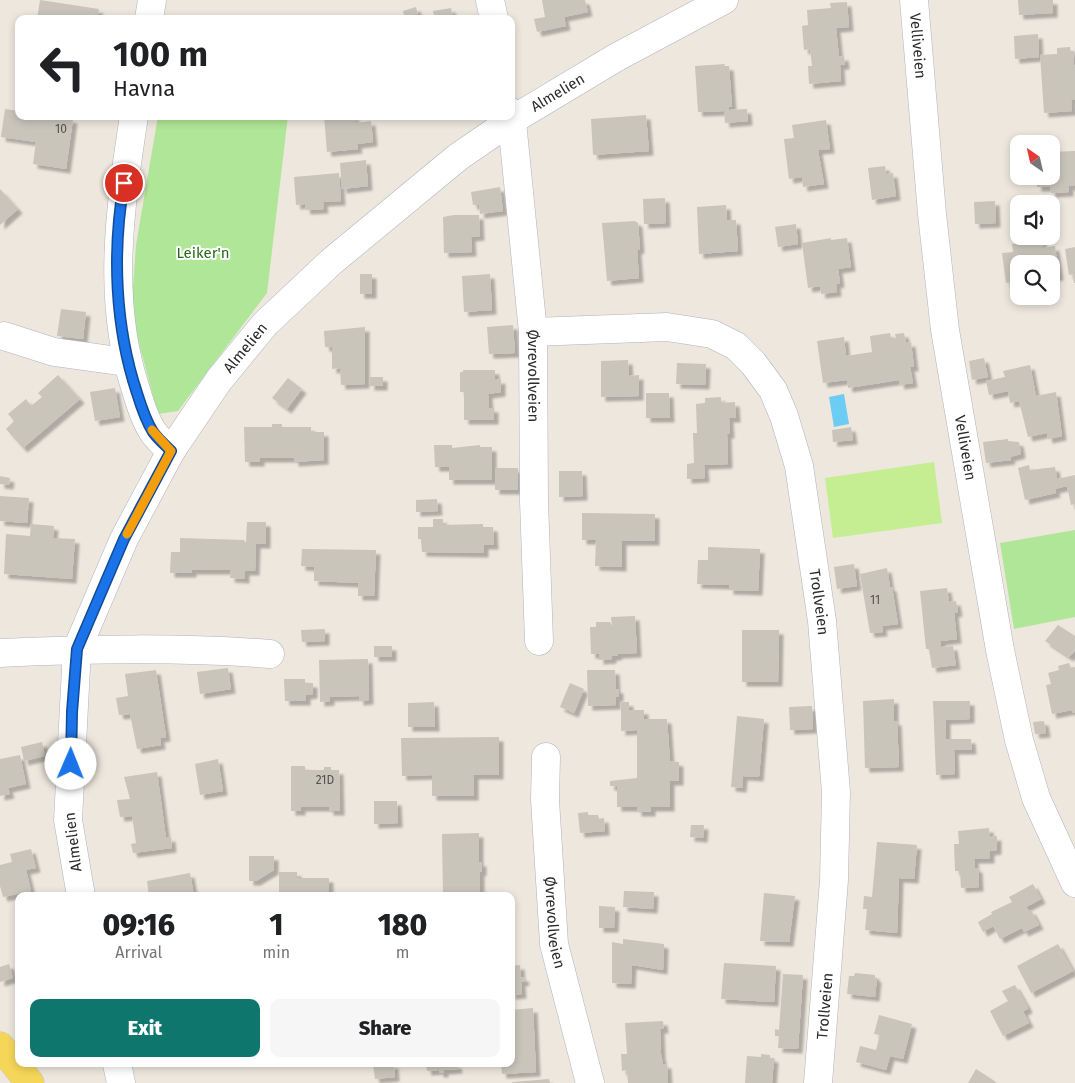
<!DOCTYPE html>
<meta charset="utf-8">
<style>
body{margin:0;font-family:"Fira Sans",sans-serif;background:#f6f6f6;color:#202124;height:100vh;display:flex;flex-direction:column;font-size:19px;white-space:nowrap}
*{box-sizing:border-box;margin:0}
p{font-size:16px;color:#757577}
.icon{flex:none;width:28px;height:28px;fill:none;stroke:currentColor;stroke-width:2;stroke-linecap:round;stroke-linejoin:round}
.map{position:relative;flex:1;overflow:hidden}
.sheet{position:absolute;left:15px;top:892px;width:500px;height:175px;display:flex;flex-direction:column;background:#fff;border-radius:10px;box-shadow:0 2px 8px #0003}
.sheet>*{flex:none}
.hud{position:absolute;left:15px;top:15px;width:500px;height:105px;border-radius:10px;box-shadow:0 2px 8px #0003;background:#fff;color:#202124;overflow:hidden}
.needle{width:32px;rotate:326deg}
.tools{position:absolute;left:1010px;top:135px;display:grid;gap:10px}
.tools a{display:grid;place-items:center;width:50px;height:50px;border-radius:10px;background:#fff;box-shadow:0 2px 8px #0003;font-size:25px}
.pin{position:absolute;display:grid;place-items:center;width:42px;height:42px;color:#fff;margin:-21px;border:2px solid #fff;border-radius:50%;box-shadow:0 1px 5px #0007}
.me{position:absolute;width:55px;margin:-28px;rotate:1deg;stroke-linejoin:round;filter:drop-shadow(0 0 4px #0008)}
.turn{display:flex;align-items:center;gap:18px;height:105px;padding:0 15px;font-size:22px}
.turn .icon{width:65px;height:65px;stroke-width:2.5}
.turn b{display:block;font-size:35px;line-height:42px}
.eta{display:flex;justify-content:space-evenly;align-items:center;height:85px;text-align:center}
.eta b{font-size:30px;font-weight:800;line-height:35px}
.action{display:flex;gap:10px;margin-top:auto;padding:10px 15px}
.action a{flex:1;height:58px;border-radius:10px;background:#0f766e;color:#fff;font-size:20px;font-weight:800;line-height:58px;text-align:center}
.action a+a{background:#f6f6f6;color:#202124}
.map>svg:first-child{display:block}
</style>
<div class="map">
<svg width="1075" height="1083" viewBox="0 0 1075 1083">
<defs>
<filter id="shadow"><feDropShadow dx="4.5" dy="4.5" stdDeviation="1" flood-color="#0004"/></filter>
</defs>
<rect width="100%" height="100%" fill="#ede7dd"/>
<path fill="#b0e697" d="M158,116H288L267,293L178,411L158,414L131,314L136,245Z
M1075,530V617L1014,629L1000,543Z"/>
<path fill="#c5ee92" d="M934,462L942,523L833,538L825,478Z"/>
<path fill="#6cccf3" d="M844,394L849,424L834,427L829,397Z"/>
<path fill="#c9c5bb" filter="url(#shadow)" d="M40,0L99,9L97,19H37Z
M542,0H585L588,12L564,17L566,26L537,32L534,19L545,17Z
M1018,0H1053V13L1019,15Z
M847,2L849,27L836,28L839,57L844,56L845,65H840L841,81L809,84L808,66H812L810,49L804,50L802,26L808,25L807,10L831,8L830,3Z
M416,7L419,19H405L403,11Z
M451,8L453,19H435L433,11Z
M1038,34L1039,57L1015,59L1014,36Z
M1070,47L1071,53H1073L1075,75V100H1071L1072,111L1044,113L1040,55L1057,54V48Z
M725,64L724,66H729L732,107H729V110L747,109L748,121L725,123L724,111L698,112L695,66Z
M5,109L19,111V116H54L73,119L66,169L33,164L36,142L1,137Z
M646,115L649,151L593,155L591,119Z
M324,116H355V123L371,121L373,142L357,144L358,149L327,152Z
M826,120L830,149L818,150L824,184L803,187L802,177L789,179L784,139L794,138L792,125Z
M1075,151V185L1069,186V192L1051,193L1050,187H1037V176H1051V152Z
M366,160L368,186L342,189L340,163Z
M885,166L886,174L893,173L896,196L872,200L868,168Z
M339,173L341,201L323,202L324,209L306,210L305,204L296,205L294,177Z
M500,187L503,211L480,214L479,205H473L471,192Z
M0,189L18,209L0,225Z
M665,198L666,223L644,224L643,199Z
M995,201L996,223L975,224L974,202Z
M726,205L727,220H736L738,251L699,254L697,207Z
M454,215H479L480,236L471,237L472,252L444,253L443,217Z
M635,221L638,223L640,249L637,250L639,278L607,281L602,223Z
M796,224L798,244L778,247L775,227Z
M831,238V240L847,238L851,267L838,269L840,283L836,284L837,292L821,294L820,286L808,288L802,243Z
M1042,240L1043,248L1055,246L1059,276L1051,277V264H1019V281L1006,283L1002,253L1013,252L1012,244Z
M1075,247V283H1074L1073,274L1069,275L1065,249Z
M360,274H372V294H360Z
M490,274L492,310L464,312L462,276Z
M61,309L86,312L83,339L57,336Z
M513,325L515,353L489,354L487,327Z
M365,327V384L341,385L340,368L332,369V347H325L324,331Z
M890,333L891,338H896L895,334L904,333L906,343L911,342L914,367H910L913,383L900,385L899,380L848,388L847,380L823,383L817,341L844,337L846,356L872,352L870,336Z
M984,358L988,377L972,380L969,361Z
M628,360L629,376L639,375V396L601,397V361Z
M677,363L706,364L705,385L676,384Z
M1030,365L1036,396L1056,392L1062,436L1048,439L1047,433L1028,437L1019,401L1010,403L1008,391L989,395L986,381L1005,377L1003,371Z
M463,370H495V380L501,379V392L488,394L489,408H494V420H464V392H460V372H463Z
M58,375L80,399L23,448L6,429L14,421L8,414L26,399L31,406L42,397L38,393Z
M370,377H383V386H370Z
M288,378L302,389L287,409L272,398Z
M115,388L120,417L95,421L90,392Z
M646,393H669L670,418H646Z
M721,397V403L735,402L736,418H729L730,434H727L728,464L704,465L705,478L687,479V464L694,463L693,433H697L696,404L705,403V398Z
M272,424H282V427H311V432H324V460L294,462V458H260V462H245L244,427H272Z
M851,427L853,440L833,442L832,430Z
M1008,439V441L1019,442L1021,454L1010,457L1011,460L986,463L983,442Z
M434,445H452V448L480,445V447H492V480H449V467H435Z
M1029,465L1030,470L1055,467L1057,479L1075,475V504L1071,505L1067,486L1055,489L1056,493L1025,500L1018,468Z
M495,468H518V490H495Z
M559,471H582L583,496L559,497Z
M0,476L10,478L9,485L0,484Z
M0,496L29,498L27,523L0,521Z
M437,499L438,511L416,512V500Z
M582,513L655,514V541H622V567L595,566L596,540H582Z
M433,519H443V525L483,524V527H493L494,545H484V553L422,552L421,539H418V527H433Z
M247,522H266V544H256L255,571H245V579L230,578L231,570H192V573H170L171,552H180V538L244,540L246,543Z
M31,524L54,526L53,538L75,539L72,579L4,574L6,534L30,536Z
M708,547L760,549L758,591L729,590V585L697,584L698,560H708Z
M302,549L376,550L374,596H358V583L314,581V567L301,566Z
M854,564L857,586L837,589L834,567Z
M887,568L890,587H892L898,624L882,626L883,632L870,633L860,574Z
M947,588L949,602L956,601L958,612L954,613L957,639L941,641V647L953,646L956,665L932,668L929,649H926L920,591Z
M635,616L637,653L617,654L618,656H612V659L599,660V654H591L590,627H596V622H610L612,626L611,617Z
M1058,625L1075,636V651L1069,657L1045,641Z
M325,629V641L302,642L301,630Z
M742,630H779L778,682H742Z
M374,646H392V657H374Z
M368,659L369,700L359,701V696L330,697V701L320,702L319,660Z
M1069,663L1071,668L1075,667V713H1072V710L1052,714L1046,685L1051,684L1048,673L1059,670L1058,666Z
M228,668L231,689L200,694L197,672Z
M156,670L166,737L160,738L161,745L137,749L130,714L119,715L116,698L128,696L125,674Z
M587,670H615L616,689H619V697H616V705L588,706Z
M284,679H305V683H313V694L306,695V701H285Z
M570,683L584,689L574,713L560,707Z
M894,699V721H897L899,767L865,768L863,701Z
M933,701H970V719L946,720V739H971L972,750H954L955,774L936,775Z
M434,702L435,727H408V703Z
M621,702H629V710H644V719H667L670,761L679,762V781H670V807H651V812H637V807H617V786H610V781L637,778V730L621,731Z
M812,706L813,729L790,730L789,707Z
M737,716L764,719L759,777L743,776L742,788L731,787Z
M1044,721L1046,733L1035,734L1033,722Z
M499,737V775H474V796H432V775L402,776L401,738Z
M42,742L45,756L24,761L21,747Z
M20,755L26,784L8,788L10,794L0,796V759Z
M218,759L223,791L200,795L195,764Z
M291,766H305V770H324V767H331V770H339L340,811H329V807H301V811H291Z
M157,772L166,838L171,837L172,848L133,853L131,844L136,843L132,816L120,817L117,800L130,799L124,777Z
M374,801H397L398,823L374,824Z
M588,812V815H598L599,819L604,818L605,831L580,833L578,813Z
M691,825H704L703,838L690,837Z
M989,828L990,837L997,836V850L990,851V859H974L975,868H978L979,887L961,888L960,871H955L954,844H959L958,831Z
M479,833V862H482V872L480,871V896H443L442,834Z
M877,842L917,845L914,879L899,878L897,933L865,930L867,909H863L864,896L872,897Z
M31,849L36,868L26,870L31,891L3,897L0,886V865L12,862L10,854Z
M249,856H274V870L256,881H249Z
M279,872H297V878H329V896H279Z
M190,873L194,896H149L147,881Z
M1033,884L1041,899L1026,907L1029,911L1031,910L1039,925L1024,932L1022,928L1000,939L993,926L983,932L978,922L992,914L991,912L1012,902L1009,897Z
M624,891L654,892L653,909L623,907Z
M764,893L795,896L789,942L760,941Z
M599,906L615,907L614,928H599Z
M623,939L664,944L663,970L632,965L631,984L612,983V942L623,944Z
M1058,944L1073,971L1031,993L1017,966Z
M724,963L776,966L774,1002L721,999Z
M9,964L13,978L0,982V967Z
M520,965L521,977H524L525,981L521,982L522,994L511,995V966Z
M855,973L875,975V978H877L875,997L847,994L849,976H854Z
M783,974L803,975L798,1049L778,1048L779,1036H775V1029L779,1030Z
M1015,985L1027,1006L1028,1009L1023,1011L1029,1023L1003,1036L990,1011L1008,1001L1002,991Z
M533,1008L536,1072L502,1074L501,1064H511V1010Z
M879,1015L912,1024L903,1059L890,1056L886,1070L856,1062L860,1046L876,1050L880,1035L874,1034Z
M663,1021L664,1029H660L661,1054L663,1064H667L668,1083H628L627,1070L622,1071L621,1054H627L625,1023Z
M761,1054L770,1055V1058H774L772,1083H745L747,1056L761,1057Z
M373,1064H394L395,1077L375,1079Z
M426,1064H457L458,1069L444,1070V1073H439V1070L427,1071Z
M976,1069L996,1082L995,1083H968Z
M549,1079L550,1083H512V1082Z"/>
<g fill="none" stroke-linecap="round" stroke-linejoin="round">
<defs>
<g id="minor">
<path d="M490,0L494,19"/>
<path id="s1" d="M914,0L932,214L945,330L1000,650L1019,740L1036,798L1075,883"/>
<path d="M149,19L152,0"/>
<path id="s2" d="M511,112L533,332L534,501L539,641"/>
<path d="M134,116C120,207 106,301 136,390C140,404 145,420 153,432C158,439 165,445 171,451"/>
<path id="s3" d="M533,332L667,327L712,334L736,346L753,363L773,390L784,416L799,466L822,621L836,792L834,880L818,1083"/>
<path d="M4,336L54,352L126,362"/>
<path d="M0,653C90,649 180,647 270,654"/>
<path id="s4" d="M546,757L545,800L554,944L590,1083"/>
<path id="s5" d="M81,896L68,820L77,649L124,539L171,451L219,380L265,324L331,262L458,157L512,120L617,57L724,0"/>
<path d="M117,1064L121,1083"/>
</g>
<path id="major" d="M0,1046L30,1083"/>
</defs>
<use href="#minor" stroke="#b1b3bf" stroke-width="29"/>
<use href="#major" stroke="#c8c8c8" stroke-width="29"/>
<use href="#minor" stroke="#fff" stroke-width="28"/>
<use href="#major" stroke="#f6d659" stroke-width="28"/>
</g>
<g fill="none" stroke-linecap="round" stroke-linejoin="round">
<defs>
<path id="route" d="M71,764L72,712L77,649L124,539L171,451C165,445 158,439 153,432C146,421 141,406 137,393C115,327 112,252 124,183"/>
</defs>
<use href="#route" stroke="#114b97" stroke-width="12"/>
<use href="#route" stroke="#1a73e8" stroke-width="9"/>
<path stroke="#f59e0b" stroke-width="9" d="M127,534L171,451L152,430"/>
</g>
<g text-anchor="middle" stroke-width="4" stroke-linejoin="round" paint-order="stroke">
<g font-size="12" fill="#52524f">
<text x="61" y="133">10</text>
<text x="875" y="604">11</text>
<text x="325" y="784">21D</text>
</g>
<g font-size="15" fill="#2b2b2b" stroke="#fff">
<text dy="5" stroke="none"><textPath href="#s1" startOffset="46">Velliveien</textPath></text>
<text dy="5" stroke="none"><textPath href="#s5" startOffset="1000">Almelien</textPath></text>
<text dy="5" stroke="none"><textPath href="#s5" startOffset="595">Almelien</textPath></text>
<text dy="5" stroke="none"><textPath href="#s2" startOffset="265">Øvrevollveien</textPath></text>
<text dy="5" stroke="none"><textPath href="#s1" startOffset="451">Velliveien</textPath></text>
<text dy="5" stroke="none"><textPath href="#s3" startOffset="482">Trollveien</textPath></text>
<text transform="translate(73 842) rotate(-97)" y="5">Almelien</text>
<text dy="5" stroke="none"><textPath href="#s4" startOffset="166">Øvrevollveien</textPath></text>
<text transform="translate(825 1006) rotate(-85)" y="5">Trollveien</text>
</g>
<g font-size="15" fill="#276c17" stroke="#fff">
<text x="203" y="258">Leiker'n</text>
</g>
</g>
</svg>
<div class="tools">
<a><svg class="needle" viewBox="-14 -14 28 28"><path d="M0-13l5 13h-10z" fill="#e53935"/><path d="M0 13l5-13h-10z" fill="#757577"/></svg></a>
<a><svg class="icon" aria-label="sound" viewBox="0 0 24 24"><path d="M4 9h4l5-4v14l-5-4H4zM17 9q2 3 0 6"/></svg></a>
<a><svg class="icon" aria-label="search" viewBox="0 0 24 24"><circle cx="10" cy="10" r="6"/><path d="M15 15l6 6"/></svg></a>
</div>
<div class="pin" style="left:124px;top:183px;background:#d93025"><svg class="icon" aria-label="arrive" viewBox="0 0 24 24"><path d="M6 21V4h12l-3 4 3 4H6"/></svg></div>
<svg class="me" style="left:71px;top:764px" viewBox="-20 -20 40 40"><circle r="19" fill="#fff"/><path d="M0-13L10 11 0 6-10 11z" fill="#1a73e8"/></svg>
<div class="hud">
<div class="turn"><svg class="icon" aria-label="left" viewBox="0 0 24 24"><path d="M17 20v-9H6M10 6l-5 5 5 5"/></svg><div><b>100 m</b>Havna</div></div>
</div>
<section class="sheet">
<div class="eta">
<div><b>09:16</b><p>Arrival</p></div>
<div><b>1</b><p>min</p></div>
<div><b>180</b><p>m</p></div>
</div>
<div class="action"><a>Exit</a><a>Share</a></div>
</section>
</div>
